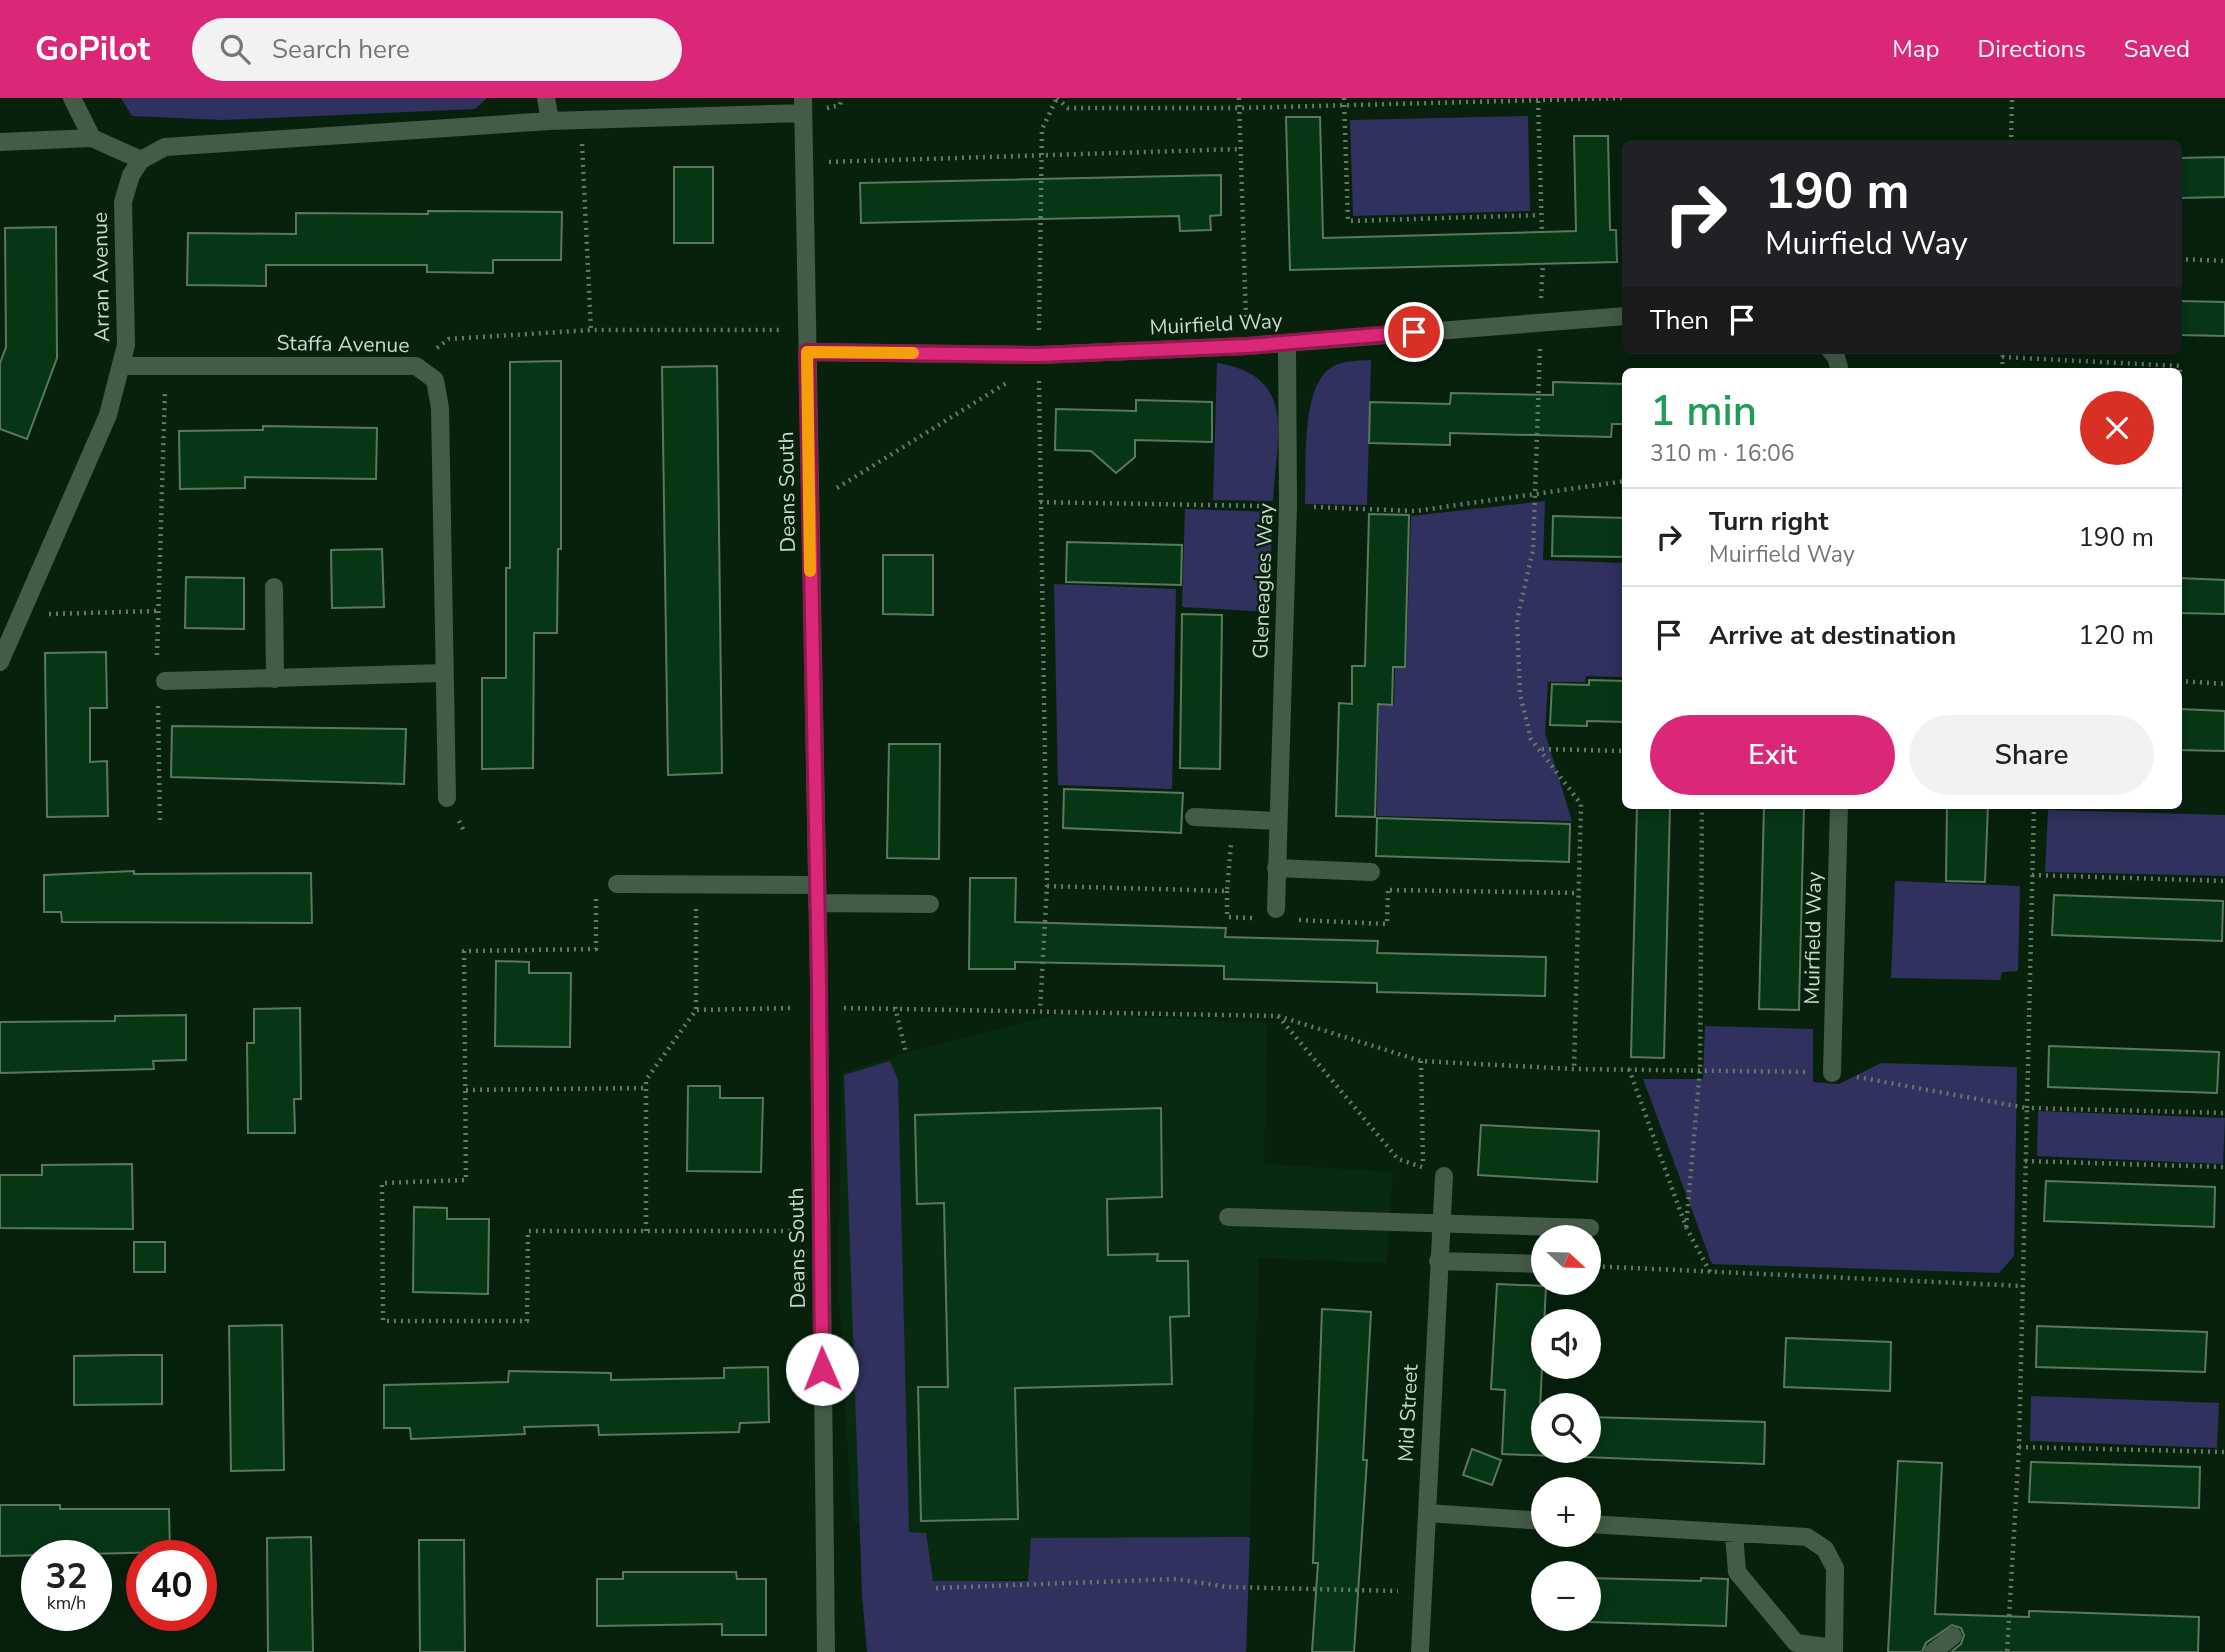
<!DOCTYPE html>
<meta charset="utf-8">
<style>
body{margin:0;font-family:"Nunito Sans",sans-serif;background:#f2f2f2;color:#202124;height:100vh;display:flex;flex-direction:column;font-size:26px;white-space:nowrap}
*{box-sizing:border-box;margin:0}
p{font-size:23px;color:#757577}
.icon{flex:none;width:38px;height:38px;fill:none;stroke:currentColor;stroke-width:2;stroke-linecap:round;stroke-linejoin:round}
.map{position:relative;flex:1;overflow:hidden}
.sheet{position:absolute;left:1622px;top:270px;width:560px;height:441px;display:flex;flex-direction:column;background:#fff;border-radius:10px;box-shadow:0 4px 18px #0003}
.sheet>*{flex:none}
.hud{position:absolute;left:1622px;top:42px;width:560px;height:214px;border-radius:10px;box-shadow:0 4px 18px #0003;background:#202124;color:#fff;overflow:hidden}
.needle{width:46px;rotate:112deg}
.fabs{position:absolute;left:1531px;top:1127px;display:grid;gap:14px}
.fabs a{display:grid;place-items:center;width:70px;height:70px;border-radius:50%;background:#fff;box-shadow:0 4px 18px #0003;font-size:35px}
.speed{position:absolute;left:21px;top:1442px;display:flex;gap:14px;font-size:35px;font-weight:700;text-align:center}
.speed>*{display:grid;place-content:center;width:91px;height:91px;border-radius:50%;background:#fff;box-shadow:0 4px 18px #0003;line-height:1}
.speed small{font-size:18px;font-weight:400}
.speed .limit{border:10px solid #d22;background:#fff;color:#111}
.pin{position:absolute;display:grid;place-items:center;width:60px;height:60px;color:#fff;margin:-30px;border:4px solid #fff;border-radius:50%;box-shadow:0 2px 7px #0007}
.me{position:absolute;width:77px;margin:-38px;rotate:359deg;stroke-linejoin:round;filter:drop-shadow(0 0 5px #0008)}
.turn{display:flex;align-items:center;gap:24px;height:147px;padding:0 28px;font-size:32px}
.turn .icon{width:91px;height:91px;stroke-width:2.5}
.turn b{display:block;font-size:49px;line-height:60px}
.then{display:flex;align-items:center;height:66px;padding:0 28px;background:#0003;gap:14px;font-size:26px}
.round{display:grid;place-items:center;flex:none;width:74px;height:74px;border-radius:37px;background:#f2f2f2}
.head{display:flex;align-items:center;justify-content:space-between;height:119px;padding:0 28px}
h1{font-size:42px;font-weight:600;line-height:52px;color:#1e9e55}
.action{display:flex;gap:14px;margin-top:auto;padding:14px 28px}
.action a{flex:1;height:80px;border-radius:42px;background:#db2777;color:#fff;font-size:28px;font-weight:600;line-height:80px;text-align:center}
.action a+a{background:#f2f2f2;color:#202124}
ul{padding:0;list-style:none}
li{display:flex;align-items:center;gap:21px;height:98px;padding:0 28px;border-top:2px solid #e0e0e0}
li div{flex:1}
li b{display:block;font-size:26px}
li em{font-style:normal}
header{display:flex;align-items:center;gap:42px;box-sizing:border-box;height:98px;padding:0 35px;background:#db2777;color:#fff}
header strong{font-size:33px}
nav{display:flex;gap:38px;margin-inline-start:auto;font-size:24px}
.search{width:490px;height:63px;background:#f2f2f2;display:flex;align-items:center;gap:18px;box-sizing:border-box;padding:0 24px;border-radius:38px;color:#757577;font-size:26px}
.map>svg:first-child{display:block}
</style>
<header>
<strong>GoPilot</strong>
<div class="search"><svg class="icon" aria-label="search" viewBox="0 0 24 24"><circle cx="10" cy="10" r="6"/><path d="M15 15l6 6"/></svg>Search here</div>
<nav><a>Map</a><a>Directions</a><a>Saved</a></nav>
</header>
<div class="map">
<svg width="2225" height="1554" viewBox="0 0 2225 1554">
<rect width="100%" height="100%" fill="#07210d"/>
<path fill="#082a11" d="M1059,915L1267,925L1264,1066L1393,1074L1387,1165L1259,1160L1248,1472L920,1485L913,1437L852,1423L838,1183L842,975L906,955Z"/>
<path fill="#30315e" d="M121,0H487L475,11L223,22L132,18Z
M1528,18L1530,113L1353,118L1350,22Z
M1371,262L1367,407L1305,406C1307,372 1299,285 1334,268C1345,262 1359,263 1371,262Z
M1217,265C1299,278 1276,340 1273,403L1213,402Z
M1545,403L1543,462L1626,465L1623,579L1586,578L1585,584H1548L1545,635L1572,723L1377,718L1379,607H1394L1395,570H1406L1411,418Z
M1185,411L1272,414L1270,514L1182,509Z
M1054,486L1176,491L1172,691L1058,687Z
M2048,712L2225,717V778L2045,774Z
M1895,783L2020,788L2018,873L2002,874L2000,882L1891,880Z
M1705,928L1813,931V984L1839,986L1881,965L2017,969L2014,1158L1999,1175L1712,1166L1643,981H1703Z
M890,963L898,982L909,1434L926,1435L933,1483H1028L1031,1440L1250,1439L1246,1554H867L862,1497L844,977Z
M2038,1013L2225,1020L2223,1066L2037,1058Z
M2031,1298L2219,1305L2217,1350L2030,1343Z"/>
<path fill="#073615" stroke="#5b785f" stroke-width="2" d="M1286,19H1320L1323,140L1576,133L1574,38H1608L1610,132H1616L1617,164L1290,172Z
M2225,59V99L2179,100V60Z
M674,69H713V145H674Z
M1221,77V117L1210,118L1211,132L1180,133L1179,118L861,125L860,85Z
M428,113L562,114L561,162H493V175L427,174V167H266V188L187,187L188,135L296,136V115L428,116Z
M56,129L57,260L27,341L0,331V265L6,249L5,130Z
M2179,203L2225,204V238L2179,237Z
M561,263V451H558L557,535H534L533,670L482,671V580H506V470H510V264Z
M717,268L722,675L668,677L662,269Z
M1553,284L1626,286V326H1612L1611,339L1450,335V347L1369,345L1370,304L1450,306L1451,295L1553,297Z
M1136,302L1212,304V344L1135,342V359L1116,375L1091,353L1055,352L1056,311L1136,313Z
M263,328L377,330L376,381L245,379V390L180,391L179,333L263,332Z
M1369,416L1409,417L1405,569H1393L1392,607L1378,606L1375,719L1336,718L1339,605L1352,606V568H1365Z
M1553,418L1626,420V459L1552,458Z
M1067,444L1182,447L1181,487L1066,484Z
M382,451L384,509L332,510L331,452Z
M883,457H933V517L883,516Z
M186,479L244,480V531L185,530Z
M2179,480L2225,482V516L2179,515Z
M1182,516L1222,517L1220,671L1180,670Z
M106,554L107,610H90V664L107,663L108,718L47,719L45,555Z
M1589,582L1626,583V624L1587,623V628L1550,627L1552,586L1589,587Z
M2179,611L2225,613V653L2179,652Z
M172,628L406,631L404,686L171,679Z
M889,646H940L939,761L887,760Z
M1064,691L1183,695L1181,735L1063,730Z
M1637,707H1670L1664,960L1631,959Z
M1764,707H1804L1799,912L1759,911Z
M1947,707H1988L1985,784L1946,783Z
M1377,720L1570,726L1569,764L1376,758Z
M134,773V776L311,775L312,825L62,824L61,814H44V777Z
M970,780H1016L1015,824L1226,830L1225,839L1378,843L1377,855L1546,859L1545,898L1377,894V885L1224,881V868L1015,864V871H969Z
M2054,797L2223,803L2222,843L2052,837Z
M496,863L529,864V875H571L570,949L495,948Z
M300,910L301,1001H294L295,1035H248L247,945H254V911Z
M186,917V962L153,963L154,971L0,975V924L115,923V918Z
M2049,948L2219,954L2217,995L2048,989Z
M688,988H720V1000H763L761,1074L687,1073Z
M1161,1010L1162,1099L1107,1101L1108,1157L1158,1156L1157,1163H1188L1189,1218L1170,1219L1172,1286L1015,1290L1018,1421L921,1423L918,1289H948L944,1105L917,1106L915,1017Z
M1481,1027L1599,1033L1597,1084L1478,1077Z
M132,1066L133,1131L0,1130V1077H42V1067Z
M2046,1083L2215,1089L2214,1129L2044,1123Z
M414,1109L447,1110V1121H489L488,1196L413,1194Z
M134,1144H165V1174H134Z
M1497,1186L1546,1188L1540,1311L1544,1317V1353H1589V1319L1765,1324L1764,1366L1502,1356L1505,1292L1491,1291Z
M1322,1211L1371,1214L1363,1362H1367L1354,1554H1312L1318,1465H1313Z
M282,1227L284,1372L231,1373L229,1228Z
M2037,1228L2207,1234L2205,1274L2036,1269Z
M1786,1240L1891,1244L1890,1293L1784,1289Z
M132,1257H162V1306L74,1307V1258Z
M768,1269L769,1324L740,1325L739,1334L599,1337L598,1327L524,1329L525,1336L411,1341L410,1330H384V1287L508,1284L509,1273L611,1275V1282L724,1280V1270Z
M1472,1351L1501,1362L1492,1387L1463,1377Z
M1898,1363L1942,1365L1935,1516L2029,1519V1513L2199,1519L2198,1554H1951L1961,1546L1964,1537L1961,1530L1952,1527L1926,1545L1922,1554H1888Z
M2031,1364L2200,1369L2199,1410L2029,1404Z
M0,1407H60V1411H169L170,1454L0,1458Z
M311,1439L313,1554H268L267,1440Z
M419,1442H464L465,1554H420Z
M623,1474H736L737,1481H766V1537H722V1526L597,1528V1481H623Z
M1589,1480L1701,1483V1480L1728,1481L1726,1528L1589,1524Z"/>
<g fill="none" stroke-linecap="round" stroke-linejoin="round">
<path stroke="#657969" stroke-width="4.5" stroke-dasharray="2 5" stroke-linecap="butt" d="M1057,0L1068,10H1240L1623,0
M1239,0L1246,222
M1344,0L1348,123L1540,117
M1538,3L1542,134
M827,10L840,7L842,0
M582,46L591,232
M2011,46L2012,0
M829,64L1241,51
M2179,161L2225,163
M1541,200L1543,166
M1039,232L1042,31L1057,0
M437,250L449,241L591,232H782
M1540,251L1533,452L1517,522L1520,596L1531,641L1581,706L1574,971
M2002,259L2180,268L2179,302
M2002,273L2003,252
M1039,283L1047,788L1040,912
M837,390L1008,284
M1040,404L1263,408
M1314,409L1415,413L1626,383
M49,516L157,513
M157,557L165,293
M2179,583L2225,586
M158,608L160,723
M1542,651L1626,653
M2034,707L2027,1010L2225,1015
M459,723L465,735
M2032,777L2225,783
M1047,788L1227,793L1231,746
M1390,792L1578,795
M1227,793V819L1252,820
M596,801V851L464,853L466,1082L382,1085L383,1223H527L528,1133H797
M696,811V912
M1299,822L1387,826L1388,792
M895,909L906,955
M844,910L1278,918L1398,1061L1422,1069
M1278,918L1421,963L1574,971L1807,974
M1421,963L1423,1063
M1629,971L1686,1129L1710,1174
M1857,979L2027,1010L2019,1349L2007,1554
M466,992L646,990
M2025,1063L2225,1069
M1686,1129L1700,971L1702,707
M646,1133V982L696,912L793,910
M1589,1168L2023,1188
M2019,1349L2225,1354
M936,1490L1176,1481L1227,1489L1398,1493"/>
<path stroke="#445b47" stroke-width="18" d="M72,0L92,40
M546,0L550,23
M803,0L819,885
M0,44L92,40L141,62
M1830,252L1836,259L1840,273
M807,254L1039,257L1247,248L1626,218
M121,268H416L435,282L440,310L447,700
M274,489L275,581
M0,564L108,317L126,247L123,104L131,77L141,62L165,49L550,23L803,15
M165,583L444,575
M1194,719L1277,723
M1276,770L1371,774
M617,786L816,787
M817,805L930,806
M1276,811L1288,408L1287,245
M819,915L826,1554
M1832,975L1839,707
M1228,1119L1590,1130
M1438,1163L1544,1166
M1427,1415L1544,1423
M1589,1426L1807,1439L1825,1451L1835,1470L1834,1554
M1734,1436L1737,1474L1796,1545L1834,1550
M1420,1554L1444,1078
M1933,1554L1953,1538"/>
<path stroke="#445b47" stroke-width="18" d="M819,915V885"/>
</g>
<g fill="none" stroke-linecap="round" stroke-linejoin="round">
<defs>
<path id="route" d="M822,1271L819,885L807,254L1039,257L1247,248L1414,234"/>
</defs>
<use href="#route" stroke="#8e194d" stroke-width="18"/>
<use href="#route" stroke="#db2777" stroke-width="12"/>
<path stroke="#f59e0b" stroke-width="12" d="M810,473L807,254L913,255"/>
</g>
<g text-anchor="middle" stroke-width="5" stroke-linejoin="round" paint-order="stroke">
<g font-size="21" fill="#cad9cc" stroke="#07210d">
<text transform="translate(101 179) rotate(-91)" y="7">Arran Avenue</text>
<text transform="translate(1216 226) rotate(-3)" y="7">Muirfield Way</text>
<text transform="translate(343 246) rotate(1)" y="7">Staffa Avenue</text>
<text transform="translate(787 394) rotate(-91)" y="7">Deans South</text>
<text transform="translate(1263 483) rotate(-88)" y="7">Gleneagles Way</text>
<text transform="translate(1813 840) rotate(-89)" y="7">Muirfield Way</text>
<text transform="translate(797 1150) rotate(-91)" y="7">Deans South</text>
<text transform="translate(1408 1315) rotate(-87)" y="7">Mid Street</text>
</g>
</g>
</svg>
<div class="fabs">
<a><svg class="needle" viewBox="-14 -14 28 28"><path d="M0-13l5 13h-10z" fill="#e53935"/><path d="M0 13l5-13h-10z" fill="#757577"/></svg></a>
<a><svg class="icon" aria-label="sound" viewBox="0 0 24 24"><path d="M4 9h4l5-4v14l-5-4H4zM17 9q2 3 0 6"/></svg></a>
<a><svg class="icon" aria-label="search" viewBox="0 0 24 24"><circle cx="10" cy="10" r="6"/><path d="M15 15l6 6"/></svg></a>
<a>+</a>
<a>−</a>
</div>
<div class="speed"><div>32<small>km/h</small></div><div class="limit">40</div></div>
<div class="pin" style="left:1414px;top:234px;background:#d93025"><svg class="icon" aria-label="arrive" viewBox="0 0 24 24"><path d="M6 21V4h12l-3 4 3 4H6"/></svg></div>
<svg class="me" style="left:822px;top:1271px" viewBox="-20 -20 40 40"><circle r="19" fill="#fff"/><path d="M0-13L10 11 0 6-10 11z" fill="#db2777"/></svg>
<div class="hud">
<div class="turn"><svg class="icon" aria-label="right" viewBox="0 0 24 24"><path d="M7 20v-9h11M14 6l5 5-5 5"/></svg><div><b>190 m</b>Muirfield Way</div></div>
<div class="then">Then<svg class="icon" aria-label="arrive" viewBox="0 0 24 24"><path d="M6 21V4h12l-3 4 3 4H6"/></svg></div>
</div>
<section class="sheet">
<div class="head"><div><h1>1 min</h1><p>310 m · 16:06</p></div><a class="round" style="background:#d93025;color:#fff"><svg class="icon" aria-label="close" viewBox="0 0 24 24"><path d="M6 6l12 12M18 6L6 18"/></svg></a></div>
<ul>
<li><svg class="icon" aria-label="right" viewBox="0 0 24 24"><path d="M7 20v-9h11M14 6l5 5-5 5"/></svg><div><b>Turn right</b><p>Muirfield Way</p></div><em>190 m</em></li>
<li><svg class="icon" aria-label="arrive" viewBox="0 0 24 24"><path d="M6 21V4h12l-3 4 3 4H6"/></svg><div><b>Arrive at destination</b></div><em>120 m</em></li>
</ul>
<div class="action"><a>Exit</a><a>Share</a></div>
</section>
</div>
